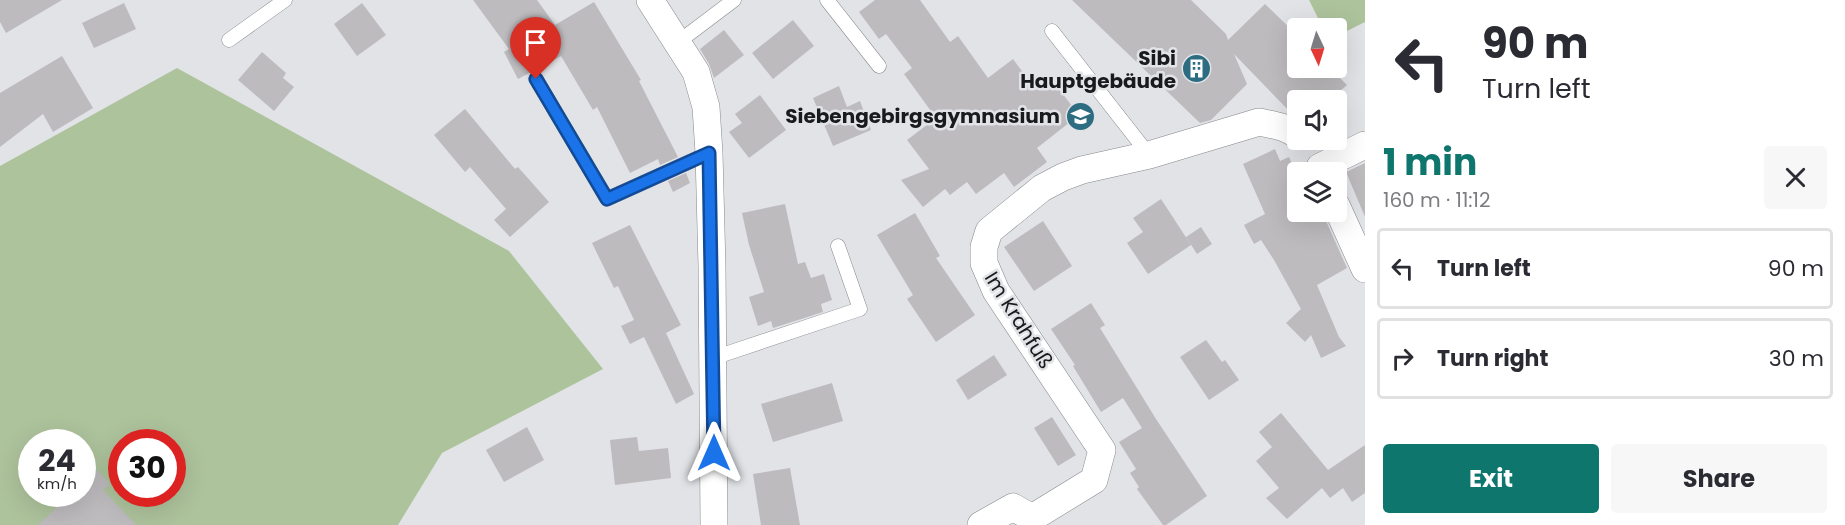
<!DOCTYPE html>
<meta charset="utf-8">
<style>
body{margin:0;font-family:Poppins,sans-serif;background:#f7f7f7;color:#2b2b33;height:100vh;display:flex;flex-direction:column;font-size:22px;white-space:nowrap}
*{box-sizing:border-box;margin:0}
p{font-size:20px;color:#7c7c81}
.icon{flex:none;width:33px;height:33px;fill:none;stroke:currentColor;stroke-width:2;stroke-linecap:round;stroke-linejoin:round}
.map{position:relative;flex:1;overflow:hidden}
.sheet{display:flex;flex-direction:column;background:#fff;width:480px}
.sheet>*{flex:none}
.guide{background:#fff;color:#2b2b33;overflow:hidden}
.needle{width:39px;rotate:176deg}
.tools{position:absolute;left:1287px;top:18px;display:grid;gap:12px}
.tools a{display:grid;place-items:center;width:60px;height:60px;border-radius:6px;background:#fff;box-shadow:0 6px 24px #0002;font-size:30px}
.speed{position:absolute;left:18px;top:429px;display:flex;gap:12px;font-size:30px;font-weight:700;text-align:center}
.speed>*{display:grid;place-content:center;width:78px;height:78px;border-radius:50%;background:#fff;box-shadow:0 6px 24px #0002;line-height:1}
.speed small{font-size:15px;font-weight:400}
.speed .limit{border:9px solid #d22;background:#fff;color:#111}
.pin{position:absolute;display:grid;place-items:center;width:51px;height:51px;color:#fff;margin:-62px -26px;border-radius:50% 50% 50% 0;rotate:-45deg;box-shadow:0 0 6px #0007}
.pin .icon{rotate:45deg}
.me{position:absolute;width:66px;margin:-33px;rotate:0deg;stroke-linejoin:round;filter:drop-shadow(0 0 4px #0008)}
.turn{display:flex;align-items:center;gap:21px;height:126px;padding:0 18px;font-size:27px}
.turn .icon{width:78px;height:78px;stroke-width:2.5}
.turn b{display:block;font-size:42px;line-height:51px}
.round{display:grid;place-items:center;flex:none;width:63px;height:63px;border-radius:6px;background:#f7f7f7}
.head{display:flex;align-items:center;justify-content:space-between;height:102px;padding:0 18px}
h1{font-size:36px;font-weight:700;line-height:45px;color:#0f766e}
.cta{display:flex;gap:12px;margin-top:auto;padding:12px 18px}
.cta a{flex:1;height:69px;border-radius:6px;background:#0f766e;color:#fff;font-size:24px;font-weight:700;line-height:69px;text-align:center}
.cta a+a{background:#f7f7f7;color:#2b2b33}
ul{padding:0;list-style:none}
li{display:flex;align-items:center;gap:18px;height:81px;margin:0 12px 9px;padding:0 6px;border:3px solid #e1e1e2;border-radius:6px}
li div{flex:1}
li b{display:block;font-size:22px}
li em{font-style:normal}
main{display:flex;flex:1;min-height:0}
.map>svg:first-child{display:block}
</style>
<main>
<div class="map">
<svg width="1365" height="525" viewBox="0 0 1365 525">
<rect width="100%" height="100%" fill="#e1e3e7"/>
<path fill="#adc39c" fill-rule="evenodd" d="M1309,0H1365V22L1337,36L1336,28H1323Z
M177,68L509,251L603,369L442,453L398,525H0V166ZM32,442H82V494H32ZM122,442H172V494H122Z"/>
<path fill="#bebbbf" d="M0,0H62L6,33L0,22Z
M473,0H537L555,25L594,2L641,80L639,81L678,157L660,165L658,159L630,173L597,107L593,110L561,56L518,79L504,52L509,49Z
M875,0H920L950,42L958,36L988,78L1013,59L1033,86L1048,75L1079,115L1037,148L1047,162L1014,187L1004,173L976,194L967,182L950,195L945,189L923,207L901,180L929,169L907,140L936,118L904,74L912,68L886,34L879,39L859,12Z
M1072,0H1191L1226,34L1228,40L1265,4L1298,36V68H1330L1347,85L1330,100H1298V117L1292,114L1234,54L1247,84L1211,120L1200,123Z
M124,3L136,29L94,48L82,23Z
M362,3L386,35L357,56L334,24Z
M793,20L814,46L773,79L752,53Z
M724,30L744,55L714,78L709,64L700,49Z
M262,52L286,73L283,78L294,87L274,111L238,80Z
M62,56L93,108L53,132L43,114L0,147V93Z
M839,86L847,107L860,101L871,130L833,146L813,98Z
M760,95L786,130L749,158L729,132L742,123L735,114Z
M465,109L515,169L518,167L549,202L510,237L494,220L506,209L470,167L465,172L434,135Z
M1275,149L1280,161L1289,157L1298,177V212H1322L1347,268L1317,285L1339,337L1346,346L1321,358L1311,335L1305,342L1286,323L1301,309L1274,260L1261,240L1254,244L1244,225L1265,214L1243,164Z
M1365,163V217L1346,172Z
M686,173L690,183L673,192L668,181Z
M1161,199L1191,245L1148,274L1127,243L1143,232L1133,218Z
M785,204L798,264L805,262L811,278L824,274L832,300L821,304L823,312L773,328L771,321L758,326L749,297L764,292L749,245L742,213Z
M915,213L940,256L936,258L975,315L936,342L907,299L913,295L877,235Z
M1043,221L1072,266L1034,291L1004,247Z
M630,225L681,325L666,333L694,394L676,404L644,337L630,344L621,326L634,320L618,286L614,288L592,243Z
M1201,227L1212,244L1197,254L1186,237Z
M1091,303L1105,325L1100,328L1156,419L1207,496L1166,525H1163L1137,489L1139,487L1130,473L1136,469L1119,442L1142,428L1123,398L1101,412L1073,366L1075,365L1051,329Z
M1206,340L1222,362L1225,360L1239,380L1209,400L1180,357Z
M994,355L1007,375L968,400L956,380Z
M832,383L843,421L773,442L761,404Z
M1281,413L1328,470L1365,445V493L1352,502L1343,488L1330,498L1322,488L1287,519L1266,498L1279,488L1256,461L1272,447L1259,432Z
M1052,417L1076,455L1058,466L1034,428Z
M527,427L544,460L504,482L486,450Z
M637,437L639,451L668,448L671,478L615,485L610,440Z
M790,468L800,525H761L753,474Z
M82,469L89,476L97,470L110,484L103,490L136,525H38L71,494H82Z"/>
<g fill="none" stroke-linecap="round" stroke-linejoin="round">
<defs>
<path id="service" d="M827,0L879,66
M1052,31L1149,155
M229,40L285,0
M677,43L734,0
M536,79L607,199L709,153
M713,358L860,309L838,246"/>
<path id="minor" d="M650,0L696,72L706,107L709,153L712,267L714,525
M1322,172L1320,167L1365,145
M1336,205L1365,269
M1032,518L1094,480L1102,450L996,291L984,263V247L989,231L1042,188L1063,177L1082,170L1149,155L1259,122C1273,125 1287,126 1298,136
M981,525L1013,507L1032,518"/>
</defs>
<use href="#service" stroke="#86888b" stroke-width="15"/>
<use href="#minor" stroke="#86888b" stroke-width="28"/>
<use href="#service" stroke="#fff" stroke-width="14"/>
<use href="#minor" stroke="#fff" stroke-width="27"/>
</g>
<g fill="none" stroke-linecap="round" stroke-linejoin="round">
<defs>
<path id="route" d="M536,79L607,199L709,153L714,453"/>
</defs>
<use href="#route" stroke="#114b97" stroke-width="15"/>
<use href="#route" stroke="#1a73e8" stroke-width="10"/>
</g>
<defs>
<symbol id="building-disc" viewBox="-11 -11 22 22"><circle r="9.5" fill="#2d6d81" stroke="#e1e3e7"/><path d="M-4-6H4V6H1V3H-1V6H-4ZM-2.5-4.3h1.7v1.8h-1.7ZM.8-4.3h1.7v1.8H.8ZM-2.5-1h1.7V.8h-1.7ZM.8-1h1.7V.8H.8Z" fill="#fff"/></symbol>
<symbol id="school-disc" viewBox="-11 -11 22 22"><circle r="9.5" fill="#2d6d81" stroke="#e1e3e7"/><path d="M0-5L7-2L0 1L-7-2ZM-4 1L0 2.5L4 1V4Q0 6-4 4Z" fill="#fff"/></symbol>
</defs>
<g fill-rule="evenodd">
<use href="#building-disc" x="1180" y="52" width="33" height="33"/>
<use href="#school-disc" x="1064" y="100" width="33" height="33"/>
</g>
<g text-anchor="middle" stroke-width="5" stroke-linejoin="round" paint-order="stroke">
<g font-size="20" font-weight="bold" fill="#191a1b" stroke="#e1e3e7" text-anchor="end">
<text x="1176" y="65">Sibi<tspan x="1176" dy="23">Hauptgebäude</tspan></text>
<text x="1060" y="123">Siebengebirgsgymnasium</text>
</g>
<g font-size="20" fill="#191a1b" stroke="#e1e3e7">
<text transform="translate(1019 320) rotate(58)" y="7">Im Krahfuß</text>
</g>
</g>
</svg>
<div class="tools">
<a><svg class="needle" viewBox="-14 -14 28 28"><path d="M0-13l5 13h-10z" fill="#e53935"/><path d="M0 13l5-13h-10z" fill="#7c7c81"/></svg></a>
<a><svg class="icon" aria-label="sound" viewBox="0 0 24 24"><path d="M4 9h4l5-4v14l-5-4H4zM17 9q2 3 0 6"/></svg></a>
<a><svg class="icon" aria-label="layers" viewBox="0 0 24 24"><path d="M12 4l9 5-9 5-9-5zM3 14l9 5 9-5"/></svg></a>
</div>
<div class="speed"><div>24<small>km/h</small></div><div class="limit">30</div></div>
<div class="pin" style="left:536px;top:79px;background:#d93025"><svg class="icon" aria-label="arrive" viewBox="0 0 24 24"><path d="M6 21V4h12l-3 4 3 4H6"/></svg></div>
<svg class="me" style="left:714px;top:453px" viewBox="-20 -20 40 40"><path d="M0-17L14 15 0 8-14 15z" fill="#1a73e8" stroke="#fff" stroke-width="4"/></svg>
</div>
<section class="sheet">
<div class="guide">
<div class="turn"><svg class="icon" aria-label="left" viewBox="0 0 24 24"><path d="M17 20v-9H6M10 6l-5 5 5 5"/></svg><div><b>90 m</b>Turn left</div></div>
</div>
<div class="head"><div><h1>1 min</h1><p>160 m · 11:12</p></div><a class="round"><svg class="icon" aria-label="close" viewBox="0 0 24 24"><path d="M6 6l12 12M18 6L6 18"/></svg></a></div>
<ul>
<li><svg class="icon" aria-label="left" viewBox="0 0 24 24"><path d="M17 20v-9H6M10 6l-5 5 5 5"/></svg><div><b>Turn left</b></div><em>90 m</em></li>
<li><svg class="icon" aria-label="right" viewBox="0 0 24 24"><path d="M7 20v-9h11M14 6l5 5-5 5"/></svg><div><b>Turn right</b></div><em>30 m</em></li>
</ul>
<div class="cta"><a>Exit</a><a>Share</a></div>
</section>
</main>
